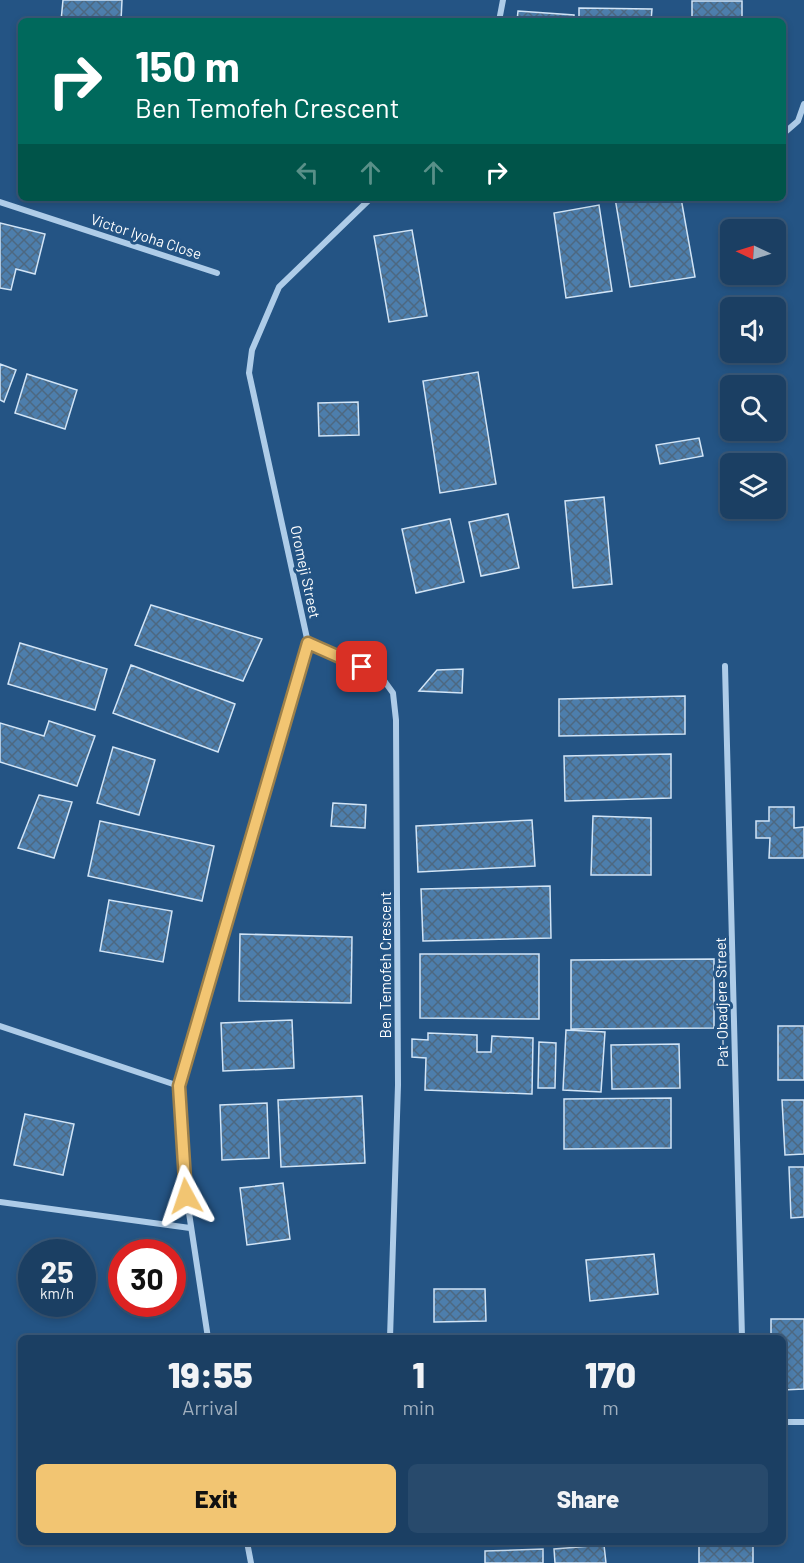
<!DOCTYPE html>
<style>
body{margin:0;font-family:Barlow,sans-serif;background:#284a6c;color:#f1f3f6;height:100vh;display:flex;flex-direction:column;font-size:22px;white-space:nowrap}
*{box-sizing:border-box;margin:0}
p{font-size:20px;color:#a0afbe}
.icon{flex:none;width:33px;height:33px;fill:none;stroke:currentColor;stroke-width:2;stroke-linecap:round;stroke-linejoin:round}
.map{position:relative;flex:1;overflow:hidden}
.sheet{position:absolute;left:18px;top:1335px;width:768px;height:210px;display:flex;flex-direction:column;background:#1b3f63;border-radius:9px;box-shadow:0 3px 9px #0003,0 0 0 2px #395878}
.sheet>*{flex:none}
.top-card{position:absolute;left:18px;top:18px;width:768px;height:183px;border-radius:9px;box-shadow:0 3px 9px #0003,0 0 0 2px #395878;background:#00695c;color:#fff;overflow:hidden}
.needle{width:39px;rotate:274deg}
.tools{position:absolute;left:720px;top:219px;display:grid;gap:12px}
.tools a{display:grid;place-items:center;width:66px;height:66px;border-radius:9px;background:#1b3f63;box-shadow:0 3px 9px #0003,0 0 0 2px #395878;font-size:30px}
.speed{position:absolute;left:18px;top:1239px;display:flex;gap:12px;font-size:30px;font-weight:700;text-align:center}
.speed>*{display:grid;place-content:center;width:78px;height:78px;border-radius:50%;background:#1b3f63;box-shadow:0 3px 9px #0003,0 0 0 2px #395878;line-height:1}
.speed small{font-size:15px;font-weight:400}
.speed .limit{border:9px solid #d22;background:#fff;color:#111}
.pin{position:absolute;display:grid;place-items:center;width:51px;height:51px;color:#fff;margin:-26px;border-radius:12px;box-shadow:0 3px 9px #0006}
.me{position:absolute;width:66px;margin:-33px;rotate:355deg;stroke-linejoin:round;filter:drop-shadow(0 0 4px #0008)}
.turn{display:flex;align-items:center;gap:21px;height:126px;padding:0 18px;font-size:27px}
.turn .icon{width:78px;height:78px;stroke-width:2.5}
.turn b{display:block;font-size:42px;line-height:51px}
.lanes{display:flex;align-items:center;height:57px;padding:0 18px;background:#0003;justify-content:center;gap:30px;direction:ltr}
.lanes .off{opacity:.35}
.eta{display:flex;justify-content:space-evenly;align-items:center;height:102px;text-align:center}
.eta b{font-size:36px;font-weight:800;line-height:42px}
.primary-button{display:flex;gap:12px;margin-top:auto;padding:12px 18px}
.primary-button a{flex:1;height:69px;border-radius:9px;background:#f2c572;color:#111;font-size:24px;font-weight:800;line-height:69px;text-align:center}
.primary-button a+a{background:#284a6c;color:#f1f3f6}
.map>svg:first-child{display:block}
</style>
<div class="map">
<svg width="804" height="1563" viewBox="0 0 804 1563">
<defs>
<pattern id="building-cross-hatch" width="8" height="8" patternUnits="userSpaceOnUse" patternTransform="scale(1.5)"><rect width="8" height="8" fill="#4d7eac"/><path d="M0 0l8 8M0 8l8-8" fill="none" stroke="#4d6881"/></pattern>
</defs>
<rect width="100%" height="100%" fill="#245484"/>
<path fill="url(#building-cross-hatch)" stroke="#d1e4f6" stroke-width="1.5" d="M63,0H122L121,21H61Z
M692,1H742V21H692Z
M579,8L652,9L651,21H579Z
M518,11L574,15V21H517Z
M615,198H681L695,277L630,287Z
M599,205L612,291L566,298L554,213Z
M0,223L45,234L35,274L16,269L11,290L0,288Z
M412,230L427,316L389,322L374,236Z
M0,364L16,370L4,402L0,400Z
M478,372L496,484L440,493L423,381Z
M27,374L77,390L65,429L15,413Z
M358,402L359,435L319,436L318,403Z
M699,438L703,456L660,464L656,445Z
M604,497L612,584L573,588L565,501Z
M508,514L519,568L481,576L469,522Z
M450,519L464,582L416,593L402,529Z
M151,605L262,639L243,681L135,645Z
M20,643L107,669L95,710L8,684Z
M131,665L235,704L218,752L113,713Z
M463,669L462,693L419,691L437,670Z
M685,696V734L559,736V699Z
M49,721L95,736L77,786L0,762V723L44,736Z
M113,747L155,760L139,815L97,803Z
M671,754V798L565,801L564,756Z
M39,795L72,802L54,858L18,848Z
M333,803L366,805L365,828L331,826Z
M769,807H794V828L804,827V858H769L770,838H756V821H769Z
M593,816L651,818V875H591Z
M532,820L535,866L418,872L416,826Z
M100,821L214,846L202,901L88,876Z
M550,886L551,938L423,941L421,889Z
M109,900L172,911L163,962L100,951Z
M240,934L352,937L351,1003L239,1001Z
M420,954H539V1019L420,1018Z
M714,959V1028L571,1029V960Z
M292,1020L294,1068L223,1071L221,1023Z
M778,1026H804V1080H778Z
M566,1030L605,1032L601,1092L563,1090Z
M428,1033L477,1035V1052H491L492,1036L533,1038L532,1094L425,1090L426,1058L412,1057V1039L428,1040Z
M539,1042L556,1043L555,1088H538Z
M679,1044L680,1088L612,1089L611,1045Z
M362,1096L365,1163L281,1167L278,1100Z
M671,1098V1148L564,1149V1099Z
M782,1100H804V1154L785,1155Z
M267,1103L269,1158L222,1160L220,1105Z
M25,1114L74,1124L63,1175L14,1165Z
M789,1167H804V1217L791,1218Z
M283,1183L290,1239L247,1245L240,1188Z
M654,1254L658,1294L590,1301L586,1260Z
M434,1289H485L486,1321L434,1322Z
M771,1319H804V1389L783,1390V1338H771Z
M699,1542H753V1563H699Z
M604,1545L606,1563H555L554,1549Z
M543,1549V1563H485V1551Z"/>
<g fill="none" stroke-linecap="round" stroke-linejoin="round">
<path stroke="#aecce8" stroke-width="6" d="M499,21L503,0
M783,134L798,121L804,104
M0,202L217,273
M308,643L380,675L393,693L396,720L398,1085L390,1338
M725,666L742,1338
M0,1026L179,1086
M0,1202L190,1228
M208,1338L184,1180L179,1086L308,643L249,373L252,350L279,287L371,198
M783,1422H804
M247,1542L251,1563"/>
</g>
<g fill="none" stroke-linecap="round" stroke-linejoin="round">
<defs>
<path id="route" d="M186,1196L179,1086L308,643L362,667"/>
</defs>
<use href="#route" stroke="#9d804a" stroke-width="15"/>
<use href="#route" stroke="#f2c572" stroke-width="10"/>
</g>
<g text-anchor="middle" stroke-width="6" stroke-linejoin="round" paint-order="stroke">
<g font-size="15" fill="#fff" stroke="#245484">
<text transform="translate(146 237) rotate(18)" y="5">Victor Iyoha Close</text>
<text transform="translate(305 572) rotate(78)" y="5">Oromeji Street</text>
<text transform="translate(386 965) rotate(-90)" y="5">Ben Temofeh Crescent</text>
<text transform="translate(722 1002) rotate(-91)" y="5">Pat-Obadjere Street</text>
</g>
</g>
</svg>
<div class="tools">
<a><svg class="needle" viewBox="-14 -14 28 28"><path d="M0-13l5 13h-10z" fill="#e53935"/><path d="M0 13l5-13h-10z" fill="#a0afbe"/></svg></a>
<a><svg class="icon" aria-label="sound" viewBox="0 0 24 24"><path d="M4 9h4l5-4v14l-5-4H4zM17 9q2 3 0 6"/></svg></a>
<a><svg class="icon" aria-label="search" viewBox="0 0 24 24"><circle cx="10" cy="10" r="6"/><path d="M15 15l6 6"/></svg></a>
<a><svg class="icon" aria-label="layers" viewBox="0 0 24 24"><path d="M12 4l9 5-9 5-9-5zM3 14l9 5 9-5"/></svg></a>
</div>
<div class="speed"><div>25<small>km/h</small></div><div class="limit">30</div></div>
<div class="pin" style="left:362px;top:667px;background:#d93025"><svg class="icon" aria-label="arrive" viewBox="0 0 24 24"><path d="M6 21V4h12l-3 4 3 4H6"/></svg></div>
<svg class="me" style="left:186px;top:1196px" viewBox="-20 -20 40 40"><path d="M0-17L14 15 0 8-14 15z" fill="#f2c572" stroke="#fff" stroke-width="4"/></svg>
<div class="top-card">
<div class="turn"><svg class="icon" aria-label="right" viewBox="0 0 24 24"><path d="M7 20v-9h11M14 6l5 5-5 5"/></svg><div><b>150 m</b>Ben Temofeh Crescent</div></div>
<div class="lanes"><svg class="icon off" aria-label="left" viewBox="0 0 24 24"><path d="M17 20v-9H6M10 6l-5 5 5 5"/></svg><svg class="icon off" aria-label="ahead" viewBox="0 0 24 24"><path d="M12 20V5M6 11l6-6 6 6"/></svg><svg class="icon off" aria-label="ahead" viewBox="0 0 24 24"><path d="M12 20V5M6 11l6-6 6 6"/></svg><svg class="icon" aria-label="right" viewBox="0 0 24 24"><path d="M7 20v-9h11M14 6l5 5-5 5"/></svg></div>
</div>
<section class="sheet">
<div class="eta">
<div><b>19:55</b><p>Arrival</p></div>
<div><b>1</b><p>min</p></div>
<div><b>170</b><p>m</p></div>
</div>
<div class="primary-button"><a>Exit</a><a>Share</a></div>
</section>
</div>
